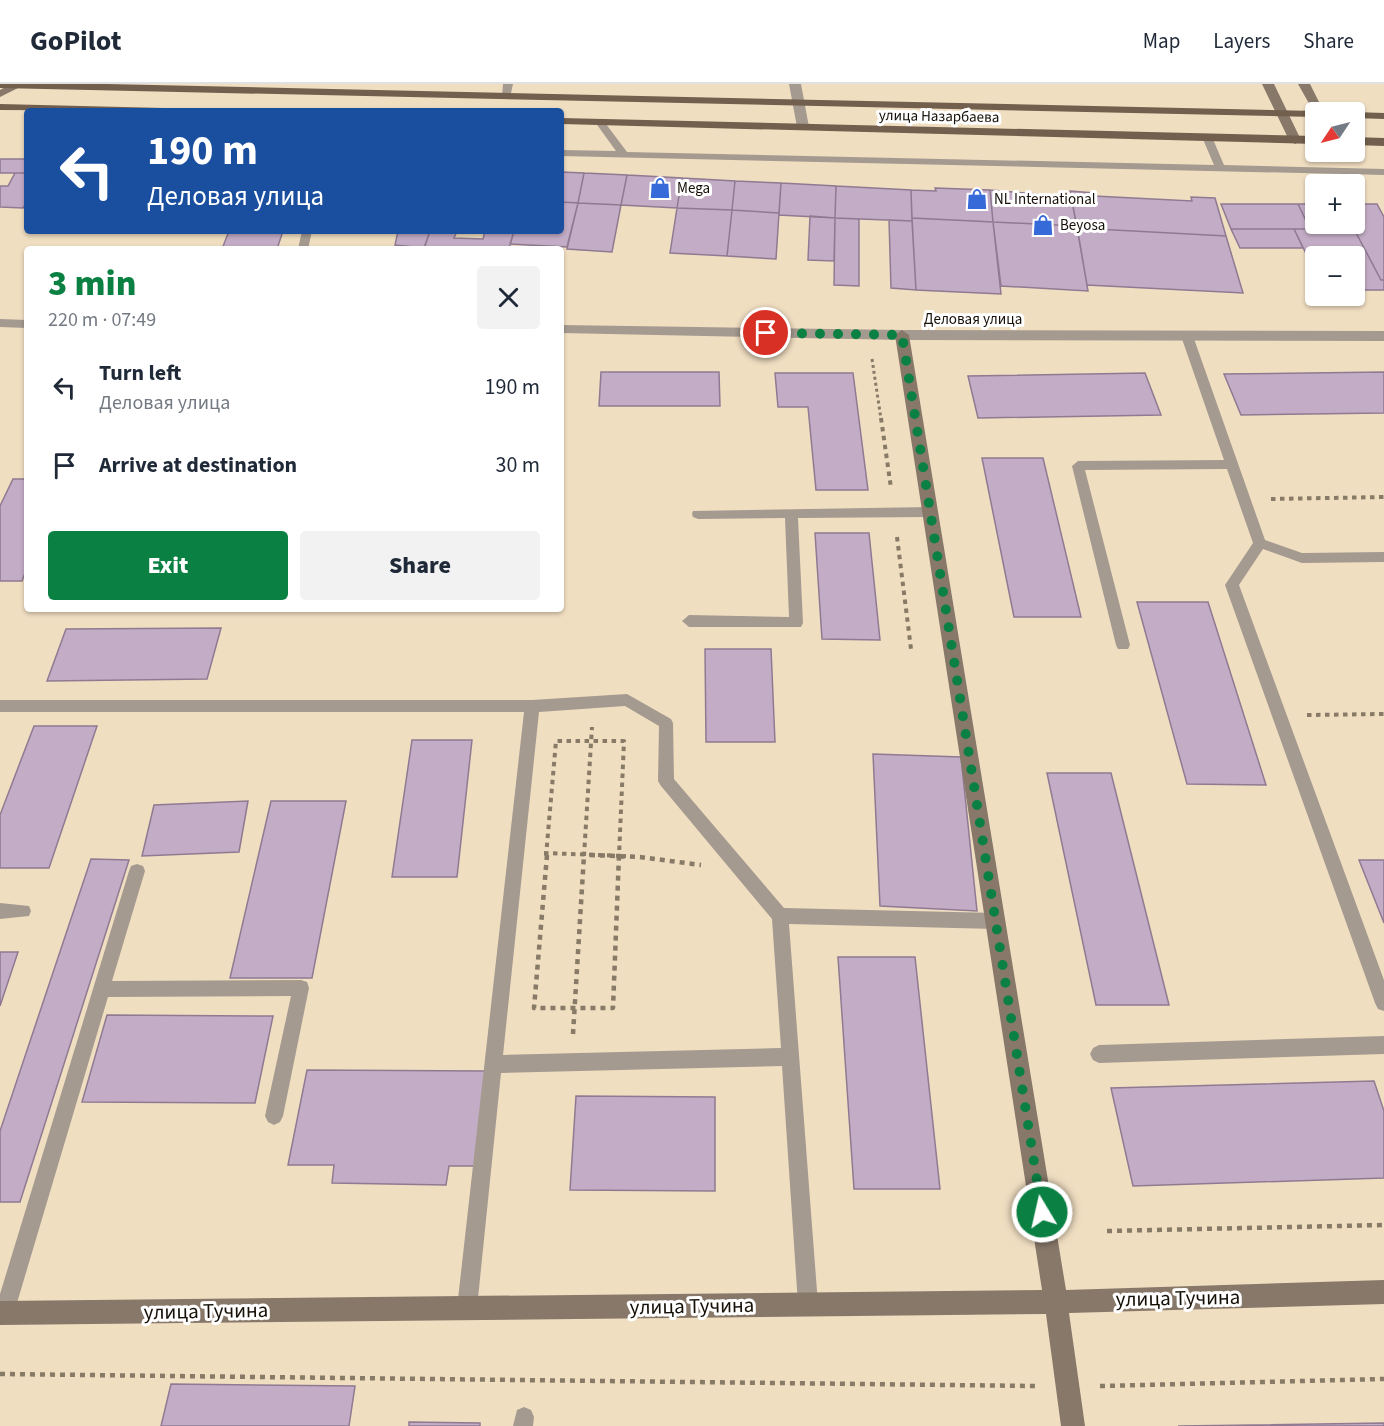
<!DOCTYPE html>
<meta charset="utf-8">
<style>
body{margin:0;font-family:"Source Sans 3",sans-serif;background:#f2f2f3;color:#1f2937;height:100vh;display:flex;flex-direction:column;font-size:22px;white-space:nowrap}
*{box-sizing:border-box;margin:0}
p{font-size:20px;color:#747a83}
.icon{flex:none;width:33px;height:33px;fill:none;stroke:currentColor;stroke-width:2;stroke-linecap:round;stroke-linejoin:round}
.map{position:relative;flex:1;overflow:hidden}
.panel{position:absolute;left:24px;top:162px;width:540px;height:366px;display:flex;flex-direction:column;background:#fff;border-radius:6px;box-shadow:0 2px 4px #0004}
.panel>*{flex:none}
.top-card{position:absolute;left:24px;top:24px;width:540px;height:126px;border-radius:6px;box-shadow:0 2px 4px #0004;background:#1a4fa0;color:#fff;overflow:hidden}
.needle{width:39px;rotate:235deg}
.buttons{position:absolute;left:1305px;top:18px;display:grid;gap:12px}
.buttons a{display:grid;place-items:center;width:60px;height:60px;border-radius:6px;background:#fff;box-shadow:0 2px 4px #0004;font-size:30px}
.pin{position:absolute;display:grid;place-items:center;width:51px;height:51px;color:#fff;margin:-26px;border:3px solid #fff;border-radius:50%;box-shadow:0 2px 6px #0007}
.me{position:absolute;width:66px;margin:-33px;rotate:351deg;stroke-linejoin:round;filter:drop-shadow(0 0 4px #0008)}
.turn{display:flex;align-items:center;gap:21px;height:126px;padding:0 24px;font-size:27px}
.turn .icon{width:78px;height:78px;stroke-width:2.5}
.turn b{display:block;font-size:42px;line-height:51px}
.round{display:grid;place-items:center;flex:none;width:63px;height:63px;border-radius:6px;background:#f2f2f3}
.head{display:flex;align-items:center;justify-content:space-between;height:102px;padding:0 24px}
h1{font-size:36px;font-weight:800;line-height:45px;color:#0b8043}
.action{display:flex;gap:12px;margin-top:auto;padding:12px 24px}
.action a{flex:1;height:69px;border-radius:6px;background:#0b8043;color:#fff;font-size:24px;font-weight:800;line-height:69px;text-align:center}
.action a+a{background:#f2f2f3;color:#1f2937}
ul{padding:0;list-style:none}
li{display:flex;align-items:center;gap:18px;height:78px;padding:0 24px}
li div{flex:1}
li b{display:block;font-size:22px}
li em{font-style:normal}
header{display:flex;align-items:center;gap:36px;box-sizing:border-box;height:84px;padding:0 30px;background:#fff;border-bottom:2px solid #e0e1e3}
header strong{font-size:28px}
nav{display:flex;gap:33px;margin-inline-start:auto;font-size:21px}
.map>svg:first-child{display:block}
</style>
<header>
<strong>GoPilot</strong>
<nav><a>Map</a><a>Layers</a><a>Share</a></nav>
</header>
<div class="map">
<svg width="1384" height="1342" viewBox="0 0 1384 1342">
<rect width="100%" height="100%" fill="#f0dec1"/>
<path fill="#c3adc6" stroke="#8f7a92" stroke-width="1.5" d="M0,75H27V89H0Z
M561,88L584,89L578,119L561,118Z
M15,89H27V117L23,124L0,123V102H8Z
M584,89L627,91L621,121L578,119Z
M627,91L682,94L677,124L621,121Z
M682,94L735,97L732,126L677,124Z
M735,97L781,99L779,129L732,126Z
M781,99L836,102L835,134L779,131Z
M836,102L911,106L912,137L835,134Z
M935,104L990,106L993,138L912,134L911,106L936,107Z
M990,106L1071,113L1077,142L993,138Z
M1070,107L1094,109V112L1192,117L1191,113L1215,114L1226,152L1077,144Z
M561,118L578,119L567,163L510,160L514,147H561Z
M578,119L621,121L612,168L567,165Z
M1221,120H1298L1310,145H1231Z
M1298,120H1316V140H1354V120H1377L1384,133V196H1381L1354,145H1310Z
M677,124L732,126L727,172L670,169Z
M732,126L779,129L776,175L727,172Z
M810,132L835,134L834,177L808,176Z
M835,134L859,135V202L834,201Z
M912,134L993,138L1001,210L916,206Z
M889,136L912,137L916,206L891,204Z
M993,138L1077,142L1088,207L1001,202Z
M1077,144L1226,152L1243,209L1087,201Z
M1231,145H1294L1303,164H1240Z
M1294,145H1354L1381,196H1384V206H1354V172H1316V190Z
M229,147H283L277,165H222Z
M398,147H430L424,164L395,161Z
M430,147H457L454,154L483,155L485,147H514L509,165H424Z
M601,288H719L720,322H599Z
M1384,288V329L1241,331L1224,290Z
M775,289H853L868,406H816L808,323H778Z
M1145,289L1161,331L978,334L968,292Z
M982,374H1043L1081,533H1014Z
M13,395H27V484L22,497H0V422Z
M815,449H869L880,556L822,555Z
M1137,518H1208L1266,701L1187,700Z
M221,544L207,595L47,597L66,545Z
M705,565H771L775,658H706Z
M34,642H97L49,784H0V731Z
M412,656H472L457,793H392Z
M873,670L961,673L977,827L880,822Z
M1047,689H1111L1169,921H1096Z
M248,717L239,768L142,772L154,721Z
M271,717H346L312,894H230Z
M91,775L129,776L20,1118H0V1047Z
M1359,776H1384V839Z
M0,868H18L0,922Z
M838,873H915L940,1105H854Z
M107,931L273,932L255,1019L82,1018Z
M307,986L486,987L476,1082H449L446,1101L332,1099L334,1081H288Z
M1374,997L1384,1027V1094L1133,1102L1111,1004Z
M576,1012L715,1013V1107L570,1106Z
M171,1300L355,1302L349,1342H161Z
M409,1338L480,1339V1342H409Z
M1384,1339V1342H1178Z"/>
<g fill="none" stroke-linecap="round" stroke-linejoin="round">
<path stroke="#877a67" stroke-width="3" stroke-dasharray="3 3" stroke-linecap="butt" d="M872,275L881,335"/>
<path stroke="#877a67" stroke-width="4" stroke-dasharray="4.5 4.5" stroke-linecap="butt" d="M881,334L891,404
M1271,415L1384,413
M897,453L911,565
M1307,631L1384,630
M544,769L626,772
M546,772L556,657H624L619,772
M584,772L592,643"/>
<path stroke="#877a67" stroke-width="4.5" stroke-dasharray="5 5" stroke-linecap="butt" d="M547,771L534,924H613L619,771
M590,771L640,773L701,781
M573,950L584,771
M1107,1147L1384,1141
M0,1290L1035,1302
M1100,1302L1384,1295"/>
<path fill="#a59a90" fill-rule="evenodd" d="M503,0H513L510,14L502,12Z
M600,35L603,36L627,68L1214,81L1202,53L1207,50L1212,53L1224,81L1384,85V91L561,72V66L616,67L595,38Z
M302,147H312L308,165H298Z
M1187,248L1193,252L1265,456L1302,469L1384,468V478L1302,479L1263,465L1239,501L1384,896V927L1378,925L1375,919L1225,501L1253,459L1227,385L1085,386L1130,561L1128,565H1118L1116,561L1072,382L1078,377L1224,376L1181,252Z
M930,423L936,428L930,433L798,434L803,539L801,543H689L682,537L689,531L789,533L785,434L698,435L693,433L692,430L693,427Z
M627,610L671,635L673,639L674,695L784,824L996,829L1002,832L1004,837L1002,842L996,845L789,840L818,1220L815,1227L808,1230L801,1227L798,1220L782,982L501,989L477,1224L474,1231L467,1234L460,1231L457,1224L524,628H0V616H532ZM625,622L659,642L658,697L661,702L772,835L781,964L503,971L539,628Z
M137,780L143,782L145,787L112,897L301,896L307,898L309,904L283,1032L280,1038L274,1041L268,1038L265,1032L291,912L108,913L14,1229L11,1236L4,1239L0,1237V1210L129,787L131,782Z
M0,819L29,822L31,827L29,832L0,835Z
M1384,952V970L1099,979L1093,976L1090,970L1093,964L1099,961Z
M524,1323L531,1326L534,1333L533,1342H513L517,1326Z"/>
<path fill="#a59a90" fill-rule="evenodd" d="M789,0H801L809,43L807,45H799L797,43Z
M0,235L27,236V244L0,243Z
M561,241L902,246L1384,247V257L902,256L561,249Z"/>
<path fill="#877869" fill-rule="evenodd" d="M11,0H26L0,13V6Z
M1262,0H1274L1301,56L1299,58L1295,60L1289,56Z
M1298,0H1310L1324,28L1315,30Z
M902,246L909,251L1066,1206L1384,1196V1220L1069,1229L1085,1342H1061L1046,1230L0,1241V1217L1042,1206L895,251Z"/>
<path fill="#725f4d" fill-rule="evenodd" d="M0,0H107L1316,27L1321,28H1316V33L0,4Z
M0,20L163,24L169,27L0,26Z
M1350,28H1354L1384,29V35L1354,34V28Z
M561,34L1316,52V60L561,40Z
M1354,53L1384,54V62L1354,61Z"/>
</g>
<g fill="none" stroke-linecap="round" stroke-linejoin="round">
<path stroke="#0b8043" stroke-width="10" stroke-dasharray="0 18" d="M766,249L902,251L1042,1128"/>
</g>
<defs>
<symbol id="shop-bare" viewBox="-9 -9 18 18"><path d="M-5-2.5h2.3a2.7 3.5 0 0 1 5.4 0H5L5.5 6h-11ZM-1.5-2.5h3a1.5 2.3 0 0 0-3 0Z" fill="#376ad9" stroke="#fff" stroke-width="2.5" paint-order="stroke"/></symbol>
</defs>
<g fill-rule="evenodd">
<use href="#shop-bare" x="645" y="89" width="30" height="30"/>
<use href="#shop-bare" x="962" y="100" width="30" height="30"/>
<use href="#shop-bare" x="1028" y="126" width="30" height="30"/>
</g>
<g text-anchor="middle" stroke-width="6" stroke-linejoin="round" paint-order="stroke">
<g font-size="15" fill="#150f06" stroke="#fff">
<text transform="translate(939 32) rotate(1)" y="5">улица Назарбаева</text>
<text x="973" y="240">Деловая улица</text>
</g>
<g font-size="15" fill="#150f06" stroke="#fff" text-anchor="start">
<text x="677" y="109">Mega</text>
<text x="994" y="120">NL International</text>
<text x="1060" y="146">Beyosa</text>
</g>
<g font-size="21" fill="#150f06" stroke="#fff">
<text transform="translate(1178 1214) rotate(-1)" y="7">улица Тучина</text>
<text transform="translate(692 1222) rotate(-1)" y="7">улица Тучина</text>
<text transform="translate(206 1227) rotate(-1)" y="7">улица Тучина</text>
</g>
</g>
</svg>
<div class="buttons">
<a><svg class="needle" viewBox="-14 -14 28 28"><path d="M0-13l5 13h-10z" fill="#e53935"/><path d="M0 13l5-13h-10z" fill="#747a83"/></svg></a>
<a>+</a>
<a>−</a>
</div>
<div class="pin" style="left:766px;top:249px;background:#d93025"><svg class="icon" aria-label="arrive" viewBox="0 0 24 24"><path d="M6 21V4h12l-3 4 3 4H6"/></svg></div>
<svg class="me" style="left:1042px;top:1128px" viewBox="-20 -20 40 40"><circle r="17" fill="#0b8043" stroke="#fff" stroke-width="3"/><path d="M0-11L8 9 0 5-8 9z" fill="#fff"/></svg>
<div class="top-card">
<div class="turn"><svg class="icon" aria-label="left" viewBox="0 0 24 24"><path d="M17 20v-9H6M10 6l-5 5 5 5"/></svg><div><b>190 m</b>Деловая улица</div></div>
</div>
<section class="panel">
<div class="head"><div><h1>3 min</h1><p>220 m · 07:49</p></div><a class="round"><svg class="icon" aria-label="close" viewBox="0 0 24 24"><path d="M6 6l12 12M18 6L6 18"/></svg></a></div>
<ul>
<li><svg class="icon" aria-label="left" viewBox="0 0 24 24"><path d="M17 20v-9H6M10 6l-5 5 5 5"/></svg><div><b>Turn left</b><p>Деловая улица</p></div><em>190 m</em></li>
<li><svg class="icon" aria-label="arrive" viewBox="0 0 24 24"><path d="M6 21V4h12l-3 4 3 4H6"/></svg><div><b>Arrive at destination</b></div><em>30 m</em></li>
</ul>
<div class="action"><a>Exit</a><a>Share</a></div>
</section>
</div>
